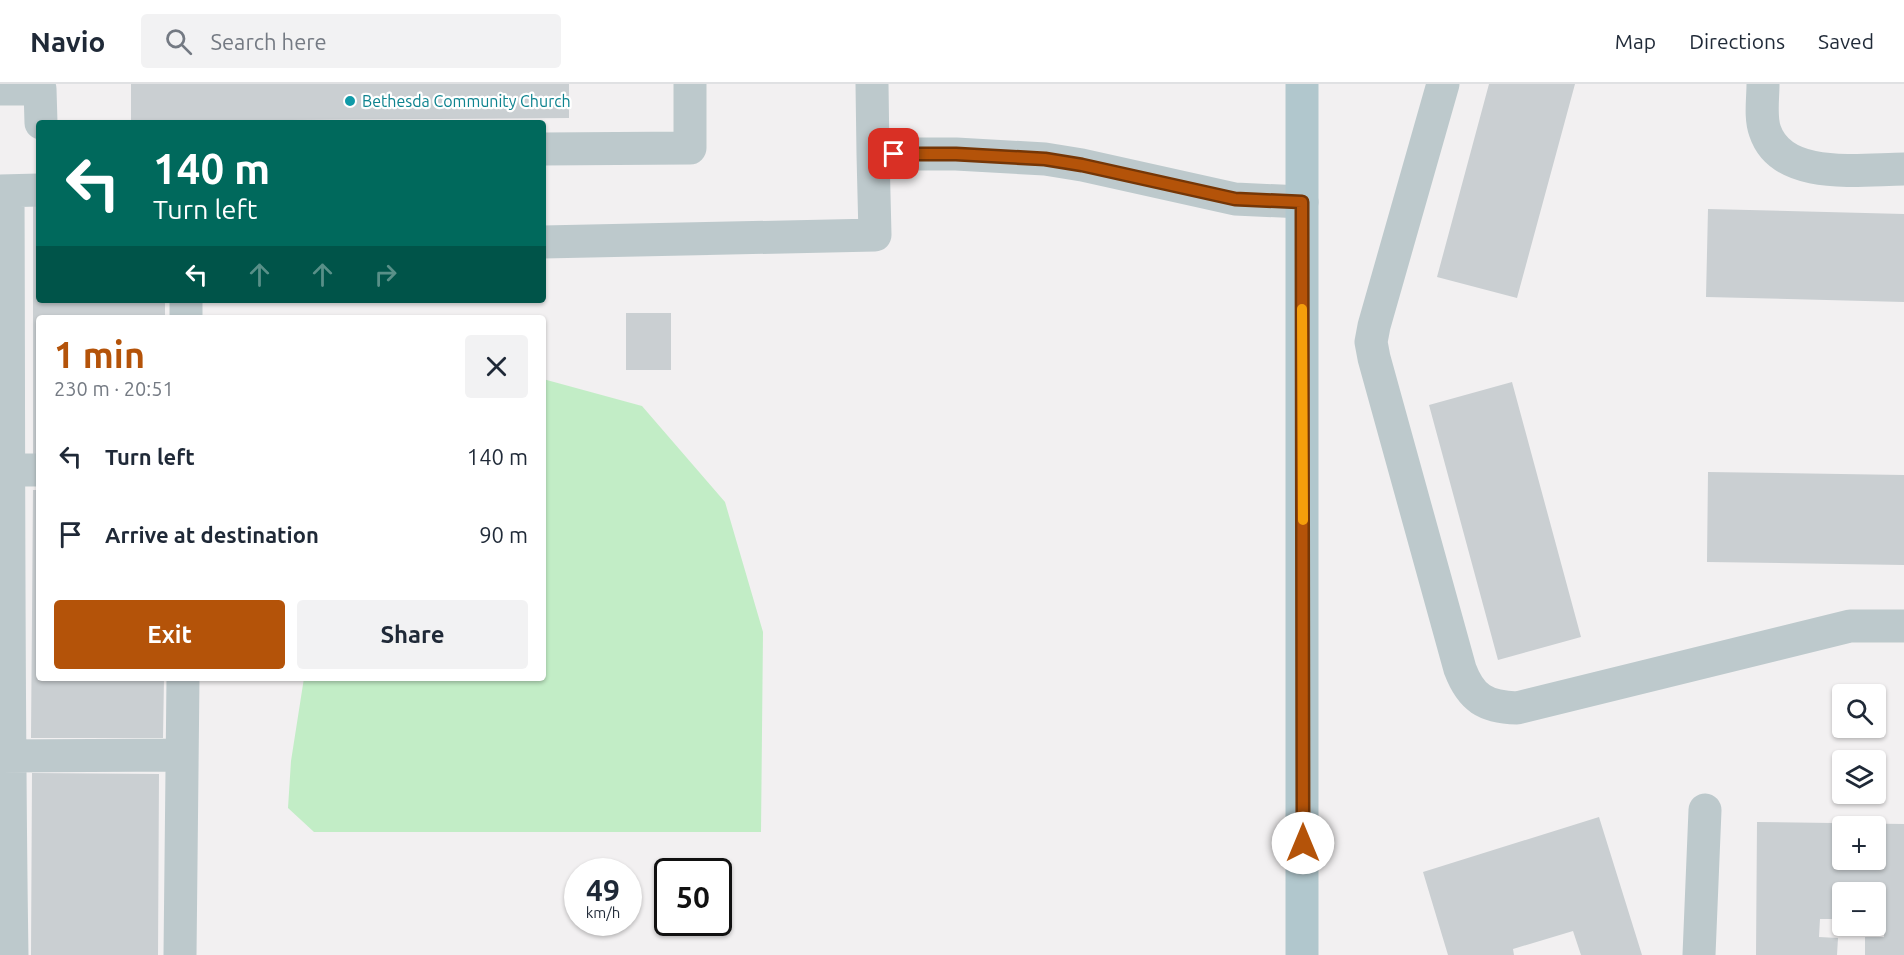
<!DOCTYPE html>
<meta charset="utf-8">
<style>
body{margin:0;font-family:Ubuntu,sans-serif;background:#f2f2f3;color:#1f2937;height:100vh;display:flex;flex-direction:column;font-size:22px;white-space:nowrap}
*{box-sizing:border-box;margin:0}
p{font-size:20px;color:#747a83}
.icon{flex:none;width:33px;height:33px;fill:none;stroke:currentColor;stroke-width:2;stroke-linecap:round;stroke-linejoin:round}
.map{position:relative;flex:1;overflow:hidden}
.details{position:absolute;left:36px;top:231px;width:510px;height:366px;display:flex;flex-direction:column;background:#fff;border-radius:6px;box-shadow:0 2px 4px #0004}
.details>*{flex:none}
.banner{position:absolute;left:36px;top:36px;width:510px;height:183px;border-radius:6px;box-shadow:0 2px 4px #0004;background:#00695c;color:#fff;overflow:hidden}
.tools{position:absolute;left:1832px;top:600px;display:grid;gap:12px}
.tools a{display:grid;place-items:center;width:54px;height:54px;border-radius:6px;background:#fff;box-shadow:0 2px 4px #0004;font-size:30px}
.speed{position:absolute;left:564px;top:774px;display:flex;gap:12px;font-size:30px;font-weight:700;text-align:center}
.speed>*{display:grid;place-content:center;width:78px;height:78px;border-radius:50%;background:#fff;box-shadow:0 2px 4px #0004;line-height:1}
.speed small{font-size:15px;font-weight:400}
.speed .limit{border:3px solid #111;border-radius:9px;background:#fff;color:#111}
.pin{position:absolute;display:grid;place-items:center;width:51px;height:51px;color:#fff;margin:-26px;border-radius:12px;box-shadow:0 3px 9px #0006}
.me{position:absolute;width:66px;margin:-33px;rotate:0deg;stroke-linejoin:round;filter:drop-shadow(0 0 4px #0008)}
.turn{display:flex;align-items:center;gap:21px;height:126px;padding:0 18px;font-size:27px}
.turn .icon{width:78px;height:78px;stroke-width:2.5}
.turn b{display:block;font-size:42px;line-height:51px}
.lanes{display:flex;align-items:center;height:57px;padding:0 18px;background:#0003;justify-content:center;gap:30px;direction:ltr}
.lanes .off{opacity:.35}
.round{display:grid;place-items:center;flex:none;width:63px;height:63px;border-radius:6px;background:#f2f2f3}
.summary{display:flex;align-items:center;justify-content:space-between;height:102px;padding:0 18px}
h1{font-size:36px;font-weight:700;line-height:45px;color:#b45309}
.button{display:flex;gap:12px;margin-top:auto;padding:12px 18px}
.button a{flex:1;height:69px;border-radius:6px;background:#b45309;color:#fff;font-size:24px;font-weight:700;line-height:69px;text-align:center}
.button a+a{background:#f2f2f3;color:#1f2937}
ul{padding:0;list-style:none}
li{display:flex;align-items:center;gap:18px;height:78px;padding:0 18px}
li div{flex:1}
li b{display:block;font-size:22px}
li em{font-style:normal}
header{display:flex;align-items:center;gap:36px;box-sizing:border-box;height:84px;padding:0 30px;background:#fff;border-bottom:2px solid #e0e1e3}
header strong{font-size:28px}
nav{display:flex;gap:33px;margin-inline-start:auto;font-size:21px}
.search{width:420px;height:54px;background:#f2f2f3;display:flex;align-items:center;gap:15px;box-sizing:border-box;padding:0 21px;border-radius:6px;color:#747a83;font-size:22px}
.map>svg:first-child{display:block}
</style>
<header>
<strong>Navio</strong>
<div class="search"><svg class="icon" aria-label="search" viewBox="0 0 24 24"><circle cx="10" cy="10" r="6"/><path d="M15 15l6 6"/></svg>Search here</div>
<nav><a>Map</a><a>Directions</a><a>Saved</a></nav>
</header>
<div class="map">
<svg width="1904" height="871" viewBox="0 0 1904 871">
<rect width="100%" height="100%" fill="#f2f0f1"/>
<path fill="#c2edc6" d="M543,295L642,322L725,418L763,548L761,748H314L288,724L291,677L304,594H543Z"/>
<path fill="#cacfd2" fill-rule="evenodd" d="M131,0H569V34L131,37Z
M1489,0H1575L1517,214L1437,193Z
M33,121H39V216H165V234H39V371H33Z
M1708,125L1904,130V218L1706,213Z
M626,229H671V286H626Z
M1512,298L1581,553L1498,576L1429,321Z
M1708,388L1904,391V481L1707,478Z
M33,406H39V594H164L163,654H31Z
M32,689L159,690L158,871H31Z
M1599,733L1642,871H1581L1573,847L1513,865L1514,871H1448L1423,788Z
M1757,738L1904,740V871H1865V853H1884V836H1875V808H1842V835H1820L1819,853L1838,854L1837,871H1756ZM1842,742H1875V776H1842Z"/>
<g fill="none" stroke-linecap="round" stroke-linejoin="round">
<path stroke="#bdc9cc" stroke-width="33" d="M872,0L873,70
M1443,0L1374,242L1371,258L1374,274L1460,585C1471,614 1485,623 1517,624L1850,542H1904
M1763,0C1763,15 1760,33 1765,47C1782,98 1862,85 1904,85
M0,5H40L41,39
M543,65L690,64V0
M0,107L39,106
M8,107C9,362 8,616 12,871
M543,158L875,151L873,70H956L1045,75L1082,81L1235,115L1302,118
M186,234V216
M0,386H39
M0,672L182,671
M180,871L183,594
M1699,871L1705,726"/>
<path stroke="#b1c7cd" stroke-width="33" d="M1302,0V871"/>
</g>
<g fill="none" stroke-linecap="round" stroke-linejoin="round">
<defs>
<path id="route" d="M894,70H956L1045,75L1082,81L1235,115L1302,118L1303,759"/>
</defs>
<use href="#route" stroke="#753606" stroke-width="15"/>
<use href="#route" stroke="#b45309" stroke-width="10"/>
<path stroke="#f59e0b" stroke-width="10" d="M1302,225L1303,436"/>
</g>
<circle fill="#0f9aa8" stroke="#fff" stroke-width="2" cx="350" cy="17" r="6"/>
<g text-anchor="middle" stroke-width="4.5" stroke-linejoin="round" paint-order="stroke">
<g font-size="16" fill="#0d838f" stroke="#fff" text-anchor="start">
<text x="362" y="23">Bethesda Community Church</text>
</g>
</g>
</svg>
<div class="tools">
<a><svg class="icon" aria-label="search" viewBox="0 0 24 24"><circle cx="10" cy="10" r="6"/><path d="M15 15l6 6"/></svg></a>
<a><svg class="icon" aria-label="layers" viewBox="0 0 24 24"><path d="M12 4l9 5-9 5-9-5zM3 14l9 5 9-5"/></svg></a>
<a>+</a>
<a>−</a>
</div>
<div class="speed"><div>49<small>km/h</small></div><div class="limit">50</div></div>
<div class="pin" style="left:894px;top:70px;background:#d93025"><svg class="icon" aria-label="arrive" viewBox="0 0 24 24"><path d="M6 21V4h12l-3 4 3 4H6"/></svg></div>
<svg class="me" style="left:1303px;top:759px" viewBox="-20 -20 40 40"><circle r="19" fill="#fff"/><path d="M0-13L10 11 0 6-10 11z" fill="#b45309"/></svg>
<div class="banner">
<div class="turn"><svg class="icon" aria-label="left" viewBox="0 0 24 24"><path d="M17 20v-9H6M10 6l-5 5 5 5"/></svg><div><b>140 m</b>Turn left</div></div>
<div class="lanes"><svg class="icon" aria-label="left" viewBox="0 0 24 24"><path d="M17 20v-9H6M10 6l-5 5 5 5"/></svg><svg class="icon off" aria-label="ahead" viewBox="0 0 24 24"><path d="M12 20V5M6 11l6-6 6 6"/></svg><svg class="icon off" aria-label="ahead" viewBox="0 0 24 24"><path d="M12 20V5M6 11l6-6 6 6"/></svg><svg class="icon off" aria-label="right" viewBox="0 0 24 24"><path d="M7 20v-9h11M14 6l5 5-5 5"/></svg></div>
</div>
<section class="details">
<div class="summary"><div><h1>1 min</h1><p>230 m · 20:51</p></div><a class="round"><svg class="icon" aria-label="close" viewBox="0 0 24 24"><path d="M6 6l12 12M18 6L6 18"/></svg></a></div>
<ul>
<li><svg class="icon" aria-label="left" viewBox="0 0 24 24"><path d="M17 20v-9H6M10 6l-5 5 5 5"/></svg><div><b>Turn left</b></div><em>140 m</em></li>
<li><svg class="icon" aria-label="arrive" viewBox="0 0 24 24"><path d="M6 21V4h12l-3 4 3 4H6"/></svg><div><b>Arrive at destination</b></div><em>90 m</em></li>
</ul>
<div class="button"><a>Exit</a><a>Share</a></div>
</section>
</div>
